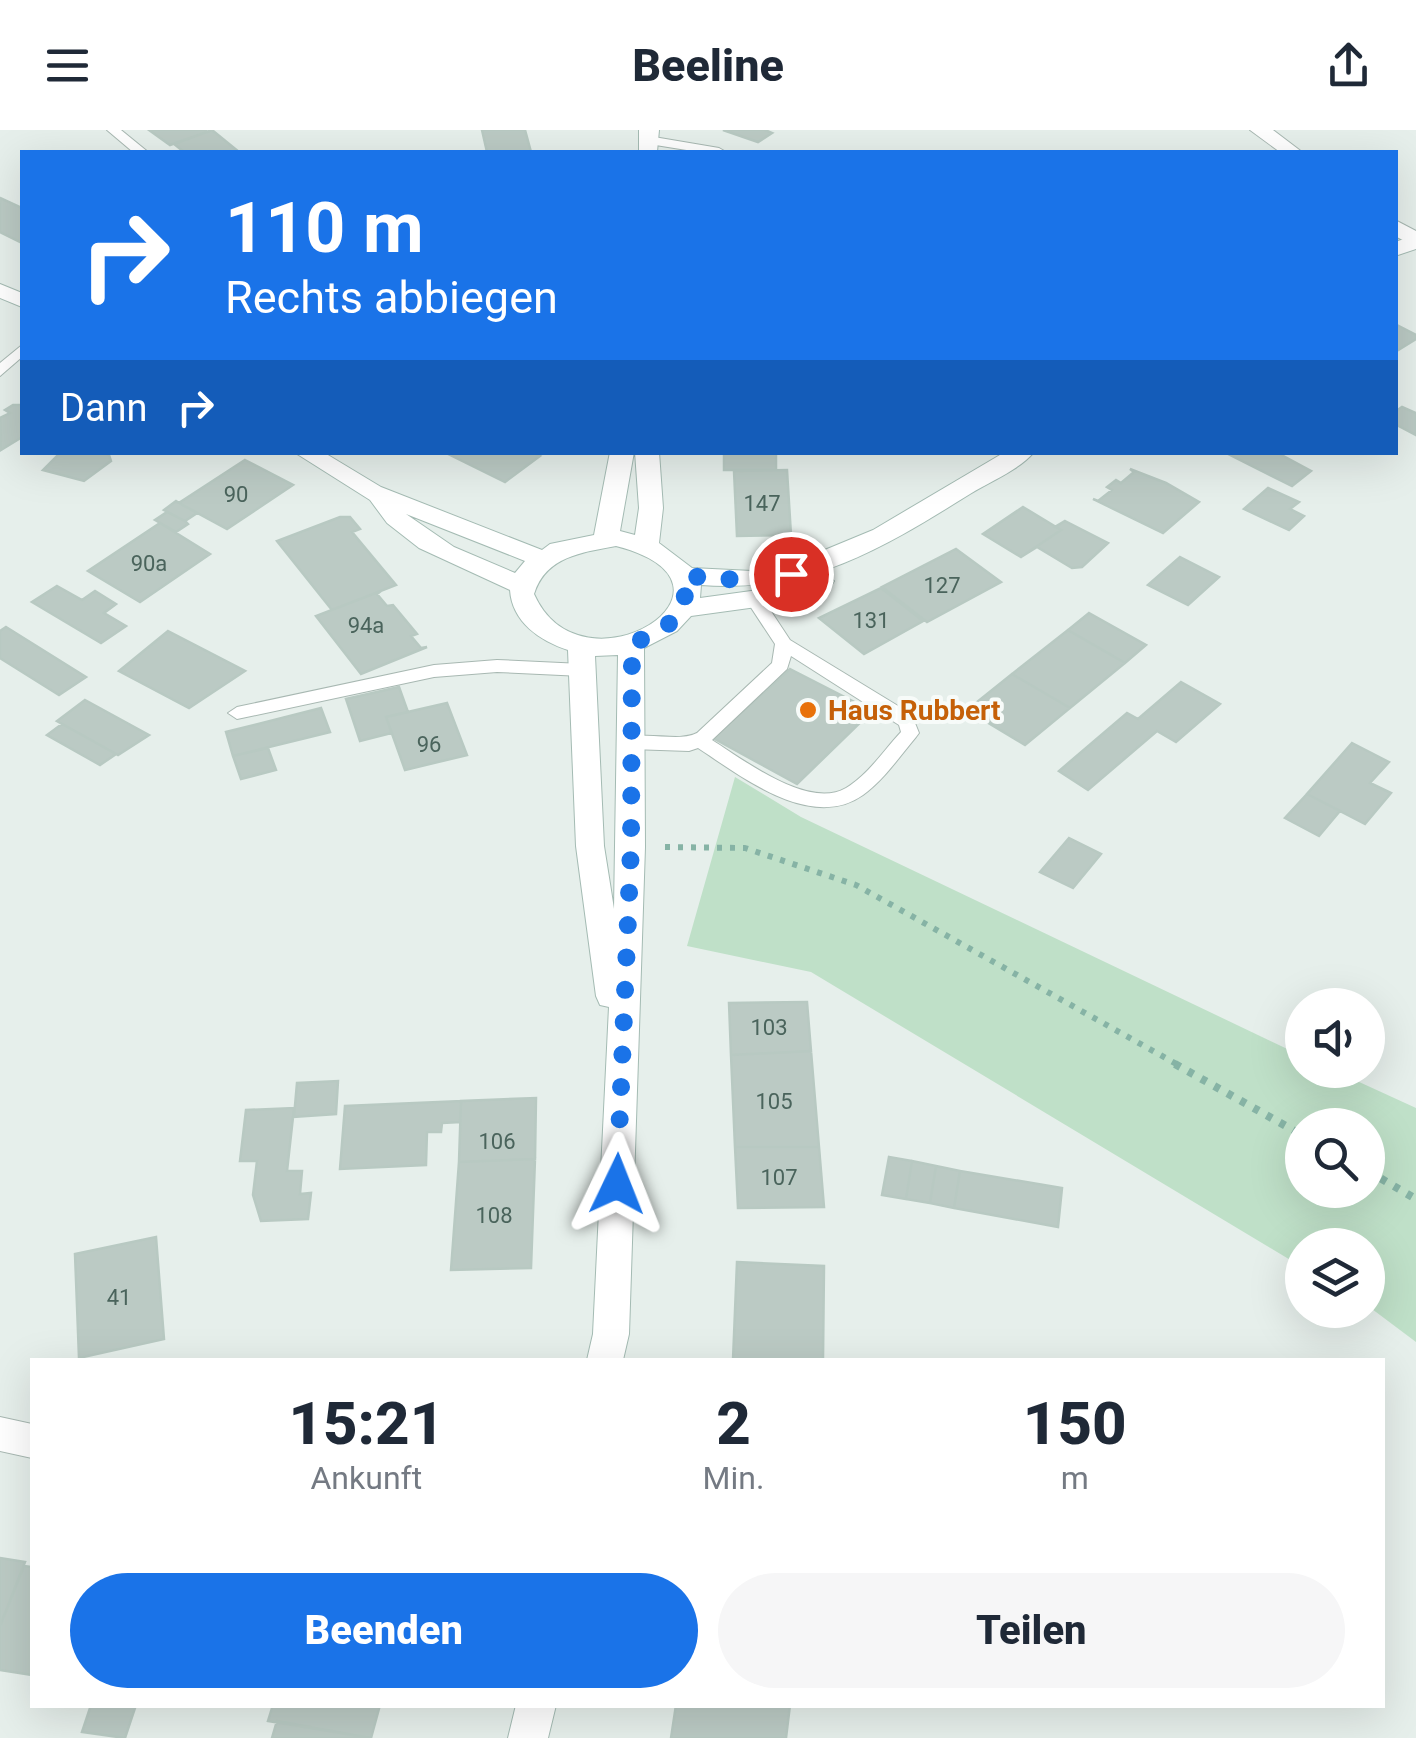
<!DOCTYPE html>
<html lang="de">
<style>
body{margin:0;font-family:Roboto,sans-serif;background:#f6f6f7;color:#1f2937;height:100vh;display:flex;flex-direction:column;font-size:38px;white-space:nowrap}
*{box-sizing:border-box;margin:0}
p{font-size:32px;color:#747a83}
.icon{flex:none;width:55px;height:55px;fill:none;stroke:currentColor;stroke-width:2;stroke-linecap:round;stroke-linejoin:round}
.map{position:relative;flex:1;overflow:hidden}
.details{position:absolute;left:30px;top:1228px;width:1355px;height:350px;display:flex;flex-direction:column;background:#fff;border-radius:0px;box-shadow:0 10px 40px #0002}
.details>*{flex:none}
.hud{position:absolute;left:20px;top:20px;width:1378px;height:305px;border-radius:0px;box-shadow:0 10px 40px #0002;background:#1a73e8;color:#fff;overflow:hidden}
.fabs{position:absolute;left:1285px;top:858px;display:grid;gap:20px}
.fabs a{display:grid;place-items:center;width:100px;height:100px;border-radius:50%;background:#fff;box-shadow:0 10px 40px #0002;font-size:50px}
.pin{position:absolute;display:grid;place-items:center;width:85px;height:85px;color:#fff;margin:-42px;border:5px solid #fff;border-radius:50%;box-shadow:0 2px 10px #0007}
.me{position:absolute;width:110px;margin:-55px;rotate:2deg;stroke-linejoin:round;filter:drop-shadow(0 0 8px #0008)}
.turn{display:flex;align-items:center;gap:35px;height:210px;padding:0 40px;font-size:45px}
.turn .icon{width:130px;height:130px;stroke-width:2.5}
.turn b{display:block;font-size:70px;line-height:85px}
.then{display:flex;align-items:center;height:95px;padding:0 40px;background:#0003;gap:20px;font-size:38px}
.eta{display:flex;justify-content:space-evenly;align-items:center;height:170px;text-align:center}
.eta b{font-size:60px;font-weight:800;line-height:70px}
.primary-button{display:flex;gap:20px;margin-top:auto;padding:20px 40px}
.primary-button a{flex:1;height:115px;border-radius:60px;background:#1a73e8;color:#fff;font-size:40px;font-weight:800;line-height:115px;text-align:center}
.primary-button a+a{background:#f6f6f7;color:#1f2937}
header{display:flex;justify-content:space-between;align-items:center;height:130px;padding:0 40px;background:#fff;font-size:45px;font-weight:800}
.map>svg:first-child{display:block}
</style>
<header><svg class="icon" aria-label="menu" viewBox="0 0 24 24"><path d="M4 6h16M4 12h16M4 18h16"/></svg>Beeline<svg class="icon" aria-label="share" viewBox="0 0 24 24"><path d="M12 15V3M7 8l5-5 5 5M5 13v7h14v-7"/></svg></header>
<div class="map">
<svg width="1416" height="1608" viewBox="0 0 1416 1608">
<rect width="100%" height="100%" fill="#e6efeb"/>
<path fill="#bfe0c8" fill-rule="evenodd" d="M735,647L801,687L1302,926V940H1333L1416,978V1212L1368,1176V1115H1302V1137L811,842L687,816ZM1302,995H1368V1060H1302Z"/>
<path fill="#bbcac4" stroke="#b8c9c2" stroke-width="2.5" d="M149,0H205L207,2L170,15Z
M212,0L239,22H184L174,14Z
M482,0H525L531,22H487Z
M723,0H765L772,3L758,12Z
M0,68L22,78V113L0,102Z
M1395,194L1416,205V209L1395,222Z
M13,275H22V307L1,320L0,288L10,283L5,280Z
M1402,277L1416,283V305L1395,294V282Z
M61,322H96L109,325L111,331L84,351L43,340Z
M532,322L540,326L505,352L448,324Z
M724,322H776V340H724Z
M1276,322L1311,341L1292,356L1226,323Z
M245,330L293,355L227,399L179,373Z
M1130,339L1166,353L1199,372L1163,403L1093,369L1098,371L1112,360L1107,357L1116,350L1121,353L1134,342Z
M787,340L791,405L737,406L734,341Z
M1268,358L1299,372L1290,379L1304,386L1289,400L1244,379Z
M176,371L179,373L197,383L185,391L164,380Z
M1023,377L1061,400L1021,427L983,404Z
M167,382L185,391L188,394L176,402L155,390Z
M340,387H350L360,399L352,402L396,455L332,480L277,411Z
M1065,391L1108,413L1082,437L1072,438L1037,417L1021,427L1061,400L1055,397Z
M160,393L210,424L140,472L88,441Z
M956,419L1001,452L927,492L882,457Z
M1180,427L1219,447L1188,475L1148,455Z
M57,456L82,470L95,461L116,474L104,483L126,496L101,513L32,472Z
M881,458L923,491L864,524L819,488Z
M381,461L377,464L387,476L393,475L417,504L411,506L421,518L427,517L361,544L316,486Z
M1089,483L1146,515L1125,533L1068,500Z
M6,497L86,547L59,565L0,528V501Z
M1068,500L1125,533L1070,578L1012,544Z
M168,501L245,541L189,578L119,541Z
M790,539L872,581L797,654L713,608Z
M1012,544L1070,578L1025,615L967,580Z
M1181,552L1220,574L1176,612L1157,601L1088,660L1059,641L1127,583L1138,589Z
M399,557L408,582L386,587L392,603L360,611L346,569Z
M85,570L149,605L118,625L57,591Z
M447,573L467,625L405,640L386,587Z
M321,578L330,602L233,626L226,602Z
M62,594L116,624L100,635L47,605Z
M1352,613L1389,632L1370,653L1391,663L1365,694L1307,664Z
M268,618L276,640L241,649L233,626Z
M1307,664L1340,681L1319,706L1285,688Z
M1069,708L1101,724L1073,758L1040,742Z
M807,872L811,921L731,925L729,873Z
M811,921L819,1017H735L731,925Z
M338,951L336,984L294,987L297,953Z
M536,968L535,1029L459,1032L461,971Z
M461,971L460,992L442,993L441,1002H427L426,1035L340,1039L345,976Z
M294,978L287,1041H302L300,1064L311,1063L308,1089L261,1091L253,1065L257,1031H240L246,980Z
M735,1017H819L824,1077L738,1078Z
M889,1027L912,1031L906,1069L882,1065Z
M535,1029L531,1138L451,1140L459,1032Z
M912,1031L936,1036L930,1073L906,1069Z
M936,1036L960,1041L954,1078L930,1073Z
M960,1041L1062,1058L1058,1097L954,1078Z
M156,1107L164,1209L79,1228L75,1124Z
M737,1132L824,1136L823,1230H733Z
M0,1428L25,1432L0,1496Z
M24,1436L32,1437V1545L0,1540V1496Z
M91,1575H136L125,1608L82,1602Z
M273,1575H380L371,1608L268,1591Z
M676,1575H790L786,1608H671Z
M277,1591L370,1608H272Z"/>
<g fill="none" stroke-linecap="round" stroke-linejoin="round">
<defs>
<path id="lane" d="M107,0H121L148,22H133Z
M648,6L719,18L726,22H699L643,13V7Z
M22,215V227L0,246V233Z
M755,464L761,466L790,510L903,579L913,588L919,603L916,607C899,627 884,650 863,665C811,702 741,646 698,618L689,621L631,619L622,613C639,597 675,614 697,603L772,533L775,514L746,470ZM791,526L899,595L901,602C884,620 868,645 846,658C808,680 744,630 712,610L787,539Z
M497,530L582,534L591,540L582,546L497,542L434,547L237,589L228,583L237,577L434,535Z"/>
<path id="street" d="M1250,0H1273L1302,22H1280Z
M1395,90L1416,101V117L1395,106Z
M0,1287L32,1294V1328L0,1321Z"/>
<path id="secondary" d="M639,0H659L657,22H639Z
M1416,105V119L1395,126V112Z
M0,154L22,163V177L0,168Z
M294,322H323L381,357L542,420L550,414L594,405L610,322H634L620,401L635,405L639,378L635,322H659L663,378L659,413L692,438L752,441L786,436L873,400L1005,322H1034C1019,340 991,351 970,364C880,420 810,463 701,455L700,468L788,456L821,443L834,451L830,457L793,472L691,486L677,501L644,518L645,717L629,1204L623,1230H587L593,1204L609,877L600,875L596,866L576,716L568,520C540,511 512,492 510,460L419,418L387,393L370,370ZM406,384L525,431L515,443L454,417ZM616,416C766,455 582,572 534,464C546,426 581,423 616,416ZM618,525L614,779L604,716L595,526Z
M516,1575H556L548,1608H508Z"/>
</defs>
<use href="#lane" stroke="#a8b8b2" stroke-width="2"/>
<use href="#street" stroke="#a8b8b2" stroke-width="2"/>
<use href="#secondary" stroke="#a4bbb3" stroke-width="2"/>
<path stroke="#86b3a5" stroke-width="6" stroke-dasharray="5 8" stroke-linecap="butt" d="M665,717L745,718L856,755L1180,936"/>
<path stroke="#86b3a5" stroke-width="8" stroke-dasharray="6 9" stroke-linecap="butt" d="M1175,934L1302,1005
M1368,1041L1416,1069"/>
<use href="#lane" fill="#fff" fill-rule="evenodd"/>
<use href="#street" fill="#fff" fill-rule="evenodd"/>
<use href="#secondary" fill="#fff" fill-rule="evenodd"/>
</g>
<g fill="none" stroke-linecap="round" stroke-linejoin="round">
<path stroke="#1a73e8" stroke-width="18" stroke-dasharray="0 32.4" d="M617,1054L631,717L632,513C666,501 690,485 685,446L741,450L791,444"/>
</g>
<circle fill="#e8710a" stroke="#f7fbf9" stroke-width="4" cx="808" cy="580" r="10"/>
<g text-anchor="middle" stroke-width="8" stroke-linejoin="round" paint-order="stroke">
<g font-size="22" fill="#4a645c">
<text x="236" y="372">90</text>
<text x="762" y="381">147</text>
<text x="149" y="441">90a</text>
<text x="942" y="463">127</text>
<text x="871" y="498">131</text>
<text x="366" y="503">94a</text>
<text x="429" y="622">96</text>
<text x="769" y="905">103</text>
<text x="774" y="979">105</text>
<text x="497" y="1019">106</text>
<text x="779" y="1055">107</text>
<text x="494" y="1093">108</text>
<text x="119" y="1175">41</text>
</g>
<g font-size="28" font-weight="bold" fill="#c56008" stroke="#f7fbf9" text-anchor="start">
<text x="828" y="590">Haus Rubbert</text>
</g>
</g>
</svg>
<div class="fabs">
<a><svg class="icon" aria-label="sound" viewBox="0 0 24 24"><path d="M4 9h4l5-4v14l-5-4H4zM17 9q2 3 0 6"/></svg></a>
<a><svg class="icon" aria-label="search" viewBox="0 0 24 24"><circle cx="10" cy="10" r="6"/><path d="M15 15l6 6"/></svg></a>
<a><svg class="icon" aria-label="layers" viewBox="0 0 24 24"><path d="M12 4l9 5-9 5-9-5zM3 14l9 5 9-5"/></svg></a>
</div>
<div class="pin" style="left:791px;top:444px;background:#d93025"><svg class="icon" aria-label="arrive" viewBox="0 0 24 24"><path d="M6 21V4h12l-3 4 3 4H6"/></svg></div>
<svg class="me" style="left:617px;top:1054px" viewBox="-20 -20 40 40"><path d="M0-17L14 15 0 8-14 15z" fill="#1a73e8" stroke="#fff" stroke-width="4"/></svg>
<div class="hud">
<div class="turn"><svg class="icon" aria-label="right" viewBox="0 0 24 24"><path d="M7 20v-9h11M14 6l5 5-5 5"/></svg><div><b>110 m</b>Rechts abbiegen</div></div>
<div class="then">Dann<svg class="icon" aria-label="right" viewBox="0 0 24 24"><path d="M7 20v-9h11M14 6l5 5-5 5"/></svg></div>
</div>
<section class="details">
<div class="eta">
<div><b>15:21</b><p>Ankunft</p></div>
<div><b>2</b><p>Min.</p></div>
<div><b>150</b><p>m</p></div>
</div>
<div class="primary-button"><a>Beenden</a><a>Teilen</a></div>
</section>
</div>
